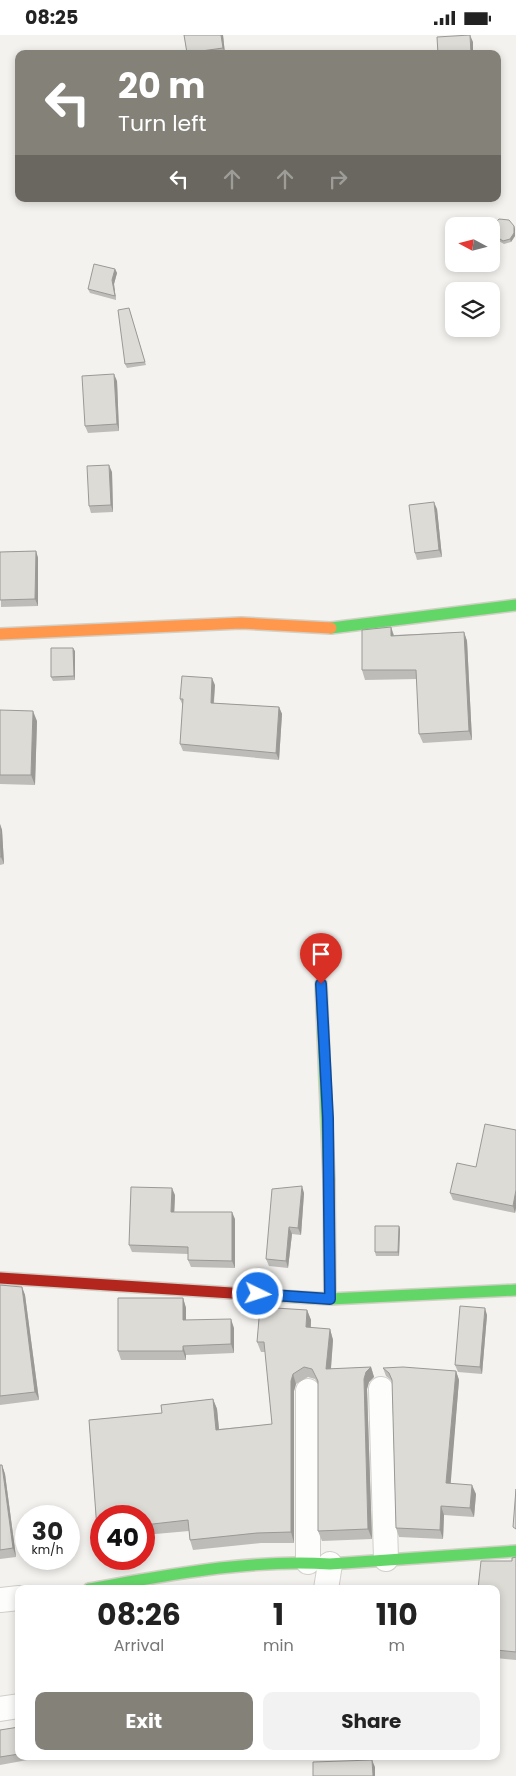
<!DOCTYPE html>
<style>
body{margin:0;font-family:Poppins,sans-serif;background:#f2f2f2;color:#222;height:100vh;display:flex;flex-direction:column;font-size:19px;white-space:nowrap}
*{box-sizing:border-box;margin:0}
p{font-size:16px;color:#767676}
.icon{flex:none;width:28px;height:28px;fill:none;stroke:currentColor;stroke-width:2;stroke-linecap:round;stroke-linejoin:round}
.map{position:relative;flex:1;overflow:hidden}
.sheet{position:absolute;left:15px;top:1550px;width:485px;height:175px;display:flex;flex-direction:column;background:#fff;border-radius:10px;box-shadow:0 2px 8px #0003}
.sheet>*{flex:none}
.hud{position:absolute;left:15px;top:15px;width:486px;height:152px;border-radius:10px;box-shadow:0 2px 8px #0003;background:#848178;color:#fff;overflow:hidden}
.needle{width:32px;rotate:277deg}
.buttons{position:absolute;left:445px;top:182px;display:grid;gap:10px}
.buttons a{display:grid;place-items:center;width:55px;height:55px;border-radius:10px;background:#fff;box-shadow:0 2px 8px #0003;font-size:25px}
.speed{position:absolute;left:15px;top:1470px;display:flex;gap:10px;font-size:25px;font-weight:700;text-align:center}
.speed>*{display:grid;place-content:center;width:65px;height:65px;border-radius:50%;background:#fff;box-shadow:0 2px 8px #0003;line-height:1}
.speed small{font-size:12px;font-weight:400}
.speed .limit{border:8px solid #d22;background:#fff;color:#111}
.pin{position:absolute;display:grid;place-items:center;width:42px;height:42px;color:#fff;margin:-51px -21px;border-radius:50% 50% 50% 0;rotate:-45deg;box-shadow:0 0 5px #0007}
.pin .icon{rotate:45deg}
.me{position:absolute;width:55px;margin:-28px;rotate:94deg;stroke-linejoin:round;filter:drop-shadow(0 0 4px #0008)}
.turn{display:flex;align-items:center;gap:18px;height:105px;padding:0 20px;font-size:22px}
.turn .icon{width:65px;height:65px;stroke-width:2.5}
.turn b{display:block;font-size:35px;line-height:42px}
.lanes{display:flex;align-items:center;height:48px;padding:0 20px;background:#0003;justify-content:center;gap:25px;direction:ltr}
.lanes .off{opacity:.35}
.eta{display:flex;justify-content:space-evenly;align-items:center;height:85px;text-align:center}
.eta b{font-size:30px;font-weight:700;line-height:35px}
.cta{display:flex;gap:10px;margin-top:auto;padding:10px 20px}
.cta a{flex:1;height:58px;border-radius:10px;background:#848178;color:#fff;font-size:20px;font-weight:700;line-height:58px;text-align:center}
.cta a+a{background:#f2f2f2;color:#222}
.status{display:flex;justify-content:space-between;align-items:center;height:35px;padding:0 25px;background:#fff;direction:ltr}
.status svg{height:14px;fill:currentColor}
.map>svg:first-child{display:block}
</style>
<div class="status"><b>08:25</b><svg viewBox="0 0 49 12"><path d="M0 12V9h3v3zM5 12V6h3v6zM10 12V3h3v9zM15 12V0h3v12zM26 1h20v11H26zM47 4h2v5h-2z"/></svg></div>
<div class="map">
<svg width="516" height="1741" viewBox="0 0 516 1741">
<rect width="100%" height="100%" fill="#f3f2ee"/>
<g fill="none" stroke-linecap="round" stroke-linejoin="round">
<defs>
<path id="street" d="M381,1354L386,1524
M308,1356V1527
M326,1554L330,1529
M0,1565L19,1563
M0,1674L19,1671"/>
<path id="fast" d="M331,593L516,570
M321,949L329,1145
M247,1259L330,1264L516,1255
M89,1554C169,1540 248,1524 330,1529L516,1516"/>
<path id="slow" d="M0,599L241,588L331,593
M329,1145L330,1264"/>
<path id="jam" d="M0,1243L247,1259"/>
</defs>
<use href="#street" stroke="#d1cfcb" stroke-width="26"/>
<use href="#fast" stroke="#d2cfc5" stroke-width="14"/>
<use href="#slow" stroke="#d2cfc5" stroke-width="14"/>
<use href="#jam" stroke="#d2cfc5" stroke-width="14"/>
<use href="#street" stroke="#fdfdfc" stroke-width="24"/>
<use href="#fast" stroke="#63d668" stroke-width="11"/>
<use href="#slow" stroke="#ff974d" stroke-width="11"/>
<use href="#jam" stroke="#b3261e" stroke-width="11"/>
</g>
<path fill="#bdbcb8" d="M184,0H223L225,19H187Z
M514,191L515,194V201L511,207L504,209L495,204L494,200Z
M115,234L117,238L114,249L116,265L90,258L88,254Z
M129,273L146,330L127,333L125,329Z
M117,346L119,396L88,398L85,391Z
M112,437L113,477L91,478L89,471Z
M437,474L442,522L417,525L415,518Z
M36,516L38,523V571L1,572L0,517Z
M391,592L394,600L464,597L467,606L472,705L423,708L419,699L417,644L365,645L362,635Z
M75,616V645L53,646L51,642Z
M215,650L214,668L279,672L282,679L279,725L183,716L180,709L183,671L180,664Z
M0,675L37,686L35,750L0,749Z
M0,789L2,795L4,829L0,830Z
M516,1095V1173L515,1178L453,1165L450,1158L476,1132Z
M304,1158L301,1200L292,1199L288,1233L269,1231L266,1224Z
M175,1160L174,1177L235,1184V1233L191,1232L188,1225V1219L132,1217L129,1210Z
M399,1191L400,1194L399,1221H376L375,1217Z
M0,1250L22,1252L25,1260L39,1365L0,1370Z
M183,1263L186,1273V1285L234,1293V1318L186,1320V1325H121L118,1316Z
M260,1272L307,1275L311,1285V1293L330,1294L333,1305L331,1334L371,1332L374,1342L369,1347L367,1354L372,1504L322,1506L318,1496V1349L315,1344L308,1342L296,1349L294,1356V1508H261L193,1515L190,1505L189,1496L144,1500V1481H101V1504L97,1494L89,1385L162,1378L161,1370L213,1364L217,1374L219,1394L272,1389L265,1317H261L257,1307Z
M487,1280L482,1339L458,1337L455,1330Z
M383,1333L456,1336L459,1345L450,1448L476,1459L474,1482L444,1480L443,1504L399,1502L396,1493L392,1346L386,1341Z
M0,1430H2L5,1439L16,1522L0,1524Z
M516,1522V1625L496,1623V1554L512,1526Z
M19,1692V1721L44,1722L0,1730V1695Z"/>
<path fill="#9a9996" d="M221,0H223L225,19L223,13Z
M470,0L473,7V19H471Z
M514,191L515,194V201L511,207L510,204Z
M115,234L117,238L114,249L116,265L115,261L112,245Z
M114,339L117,346L119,396L117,389Z
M109,430L112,437L113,477L111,470Z
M434,467L437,474L442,522L439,515Z
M36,516L38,523V571L35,564Z
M391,592L394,602L391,601Z
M464,597L467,606L472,705L469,696Z
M73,613L75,616V645L74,641Z
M212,643L215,650L213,675L211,668Z
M279,672L282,679L279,725L276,718Z
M33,676L37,686L35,750L31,740Z
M0,789L2,795L4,829L1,822Z
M302,1151L304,1158L301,1200L298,1193Z
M172,1153L175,1160L174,1184L171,1177Z
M516,1155V1173L515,1178L513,1171Z
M232,1177L235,1184V1233L232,1226Z
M399,1191L400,1194L399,1221L398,1217Z
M289,1192L292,1199L288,1233L286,1226Z
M22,1252L25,1260L39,1365L35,1357Z
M183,1263L186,1273V1294L183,1285Z
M485,1273L487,1280L482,1339L480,1332Z
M307,1275L311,1285L310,1302L306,1292Z
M231,1284L234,1293V1318L231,1309Z
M330,1294L333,1305L330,1344L326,1334Z
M183,1311L186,1320V1325L183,1316Z
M371,1332L374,1342L369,1347L367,1354L372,1504L368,1494L364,1344L366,1337Z
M456,1336L459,1345L450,1457L446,1448Z
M293,1339L296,1349L294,1356V1508L291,1497V1346Z
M213,1364L217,1374L220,1405L216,1395Z
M2,1430L5,1439L16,1522L13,1513Z
M472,1450L476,1459L474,1482L470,1473Z
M441,1471L444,1480L443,1504L440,1495Z
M372,1725L375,1732V1741H373Z"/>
<path fill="#dcdbd6" stroke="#9a9996" d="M184,0H221L223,13L187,18Z
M470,0L471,19H438L437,2Z
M499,184L509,185L514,191V198L510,204L503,206L494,200V189Z
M94,229L115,234L112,245L115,261L88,254Z
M129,273L145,327L125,329L118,275Z
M114,339L117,389L85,391L82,341Z
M109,430L111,470L89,471L87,431Z
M434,467L439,515L415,518L409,470Z
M36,516L35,564L0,565V517Z
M391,592V601L464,597L469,696L419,699L416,635H362V595Z
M51,613H73L74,641L51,642Z
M182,641L212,643L211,668L279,672L276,718L180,709L183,664H180Z
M0,675L33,676L31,740H0Z
M0,799L1,822H0Z
M485,1089L516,1095V1155L513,1171L450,1158L457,1128L476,1132Z
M302,1151L298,1193L289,1192L286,1226L266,1224L272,1154Z
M131,1152L172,1153L171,1177H232V1226L188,1225V1212L129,1210Z
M375,1191H399L398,1217H375Z
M0,1250L22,1252L35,1357L0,1361Z
M118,1263H183V1285L231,1284V1309L183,1311V1316H118Z
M460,1271L485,1273L480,1332L455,1330Z
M260,1272L307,1275L306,1292L330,1294L326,1334L371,1332L366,1337L364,1344L368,1494L318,1496V1346L312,1334L304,1332L293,1339L291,1346V1497L257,1498L190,1505L188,1485L144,1490V1481H101V1493L97,1494L89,1385L162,1378L161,1370L213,1364L216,1395L272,1389L264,1307H257Z
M403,1332L456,1336L446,1448L472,1450L470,1473L441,1471L440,1495L396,1493L392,1345L389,1338L383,1333Z
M0,1430H2L13,1513L0,1515Z
M516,1454V1494L513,1492Z
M516,1522V1617L496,1615V1554H478L481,1526H512V1523Z
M19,1692V1719L0,1722V1695Z
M372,1725L373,1741H313V1727Z"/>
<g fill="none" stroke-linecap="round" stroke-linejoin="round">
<defs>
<path id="route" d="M258,1259L330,1264L328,1083L321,949"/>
</defs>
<use href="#route" stroke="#114b97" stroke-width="12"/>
<use href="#route" stroke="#1a73e8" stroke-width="9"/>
</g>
</svg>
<div class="buttons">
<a><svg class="needle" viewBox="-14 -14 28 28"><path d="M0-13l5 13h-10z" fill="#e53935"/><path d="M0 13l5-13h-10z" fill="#767676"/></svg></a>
<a><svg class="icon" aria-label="layers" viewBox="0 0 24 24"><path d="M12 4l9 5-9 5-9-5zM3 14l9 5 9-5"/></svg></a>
</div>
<div class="speed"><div>30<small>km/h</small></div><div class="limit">40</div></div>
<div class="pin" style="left:321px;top:949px;background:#d93025"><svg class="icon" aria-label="arrive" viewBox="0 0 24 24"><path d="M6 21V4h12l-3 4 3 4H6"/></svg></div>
<svg class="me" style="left:258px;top:1259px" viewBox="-20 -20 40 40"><circle r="17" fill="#1a73e8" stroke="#fff" stroke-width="3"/><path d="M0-11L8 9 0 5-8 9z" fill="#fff"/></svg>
<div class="hud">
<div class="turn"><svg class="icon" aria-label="left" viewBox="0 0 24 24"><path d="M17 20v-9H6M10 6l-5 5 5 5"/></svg><div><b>20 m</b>Turn left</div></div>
<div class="lanes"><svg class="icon" aria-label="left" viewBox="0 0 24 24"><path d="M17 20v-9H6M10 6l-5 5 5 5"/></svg><svg class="icon off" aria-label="ahead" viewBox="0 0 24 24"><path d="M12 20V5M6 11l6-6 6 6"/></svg><svg class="icon off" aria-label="ahead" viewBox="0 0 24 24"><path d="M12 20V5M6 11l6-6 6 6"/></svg><svg class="icon off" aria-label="right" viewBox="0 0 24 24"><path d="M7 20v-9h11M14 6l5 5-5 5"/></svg></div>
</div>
<section class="sheet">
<div class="eta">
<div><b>08:26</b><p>Arrival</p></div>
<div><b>1</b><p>min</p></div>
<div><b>110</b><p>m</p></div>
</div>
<div class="cta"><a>Exit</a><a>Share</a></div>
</section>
</div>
